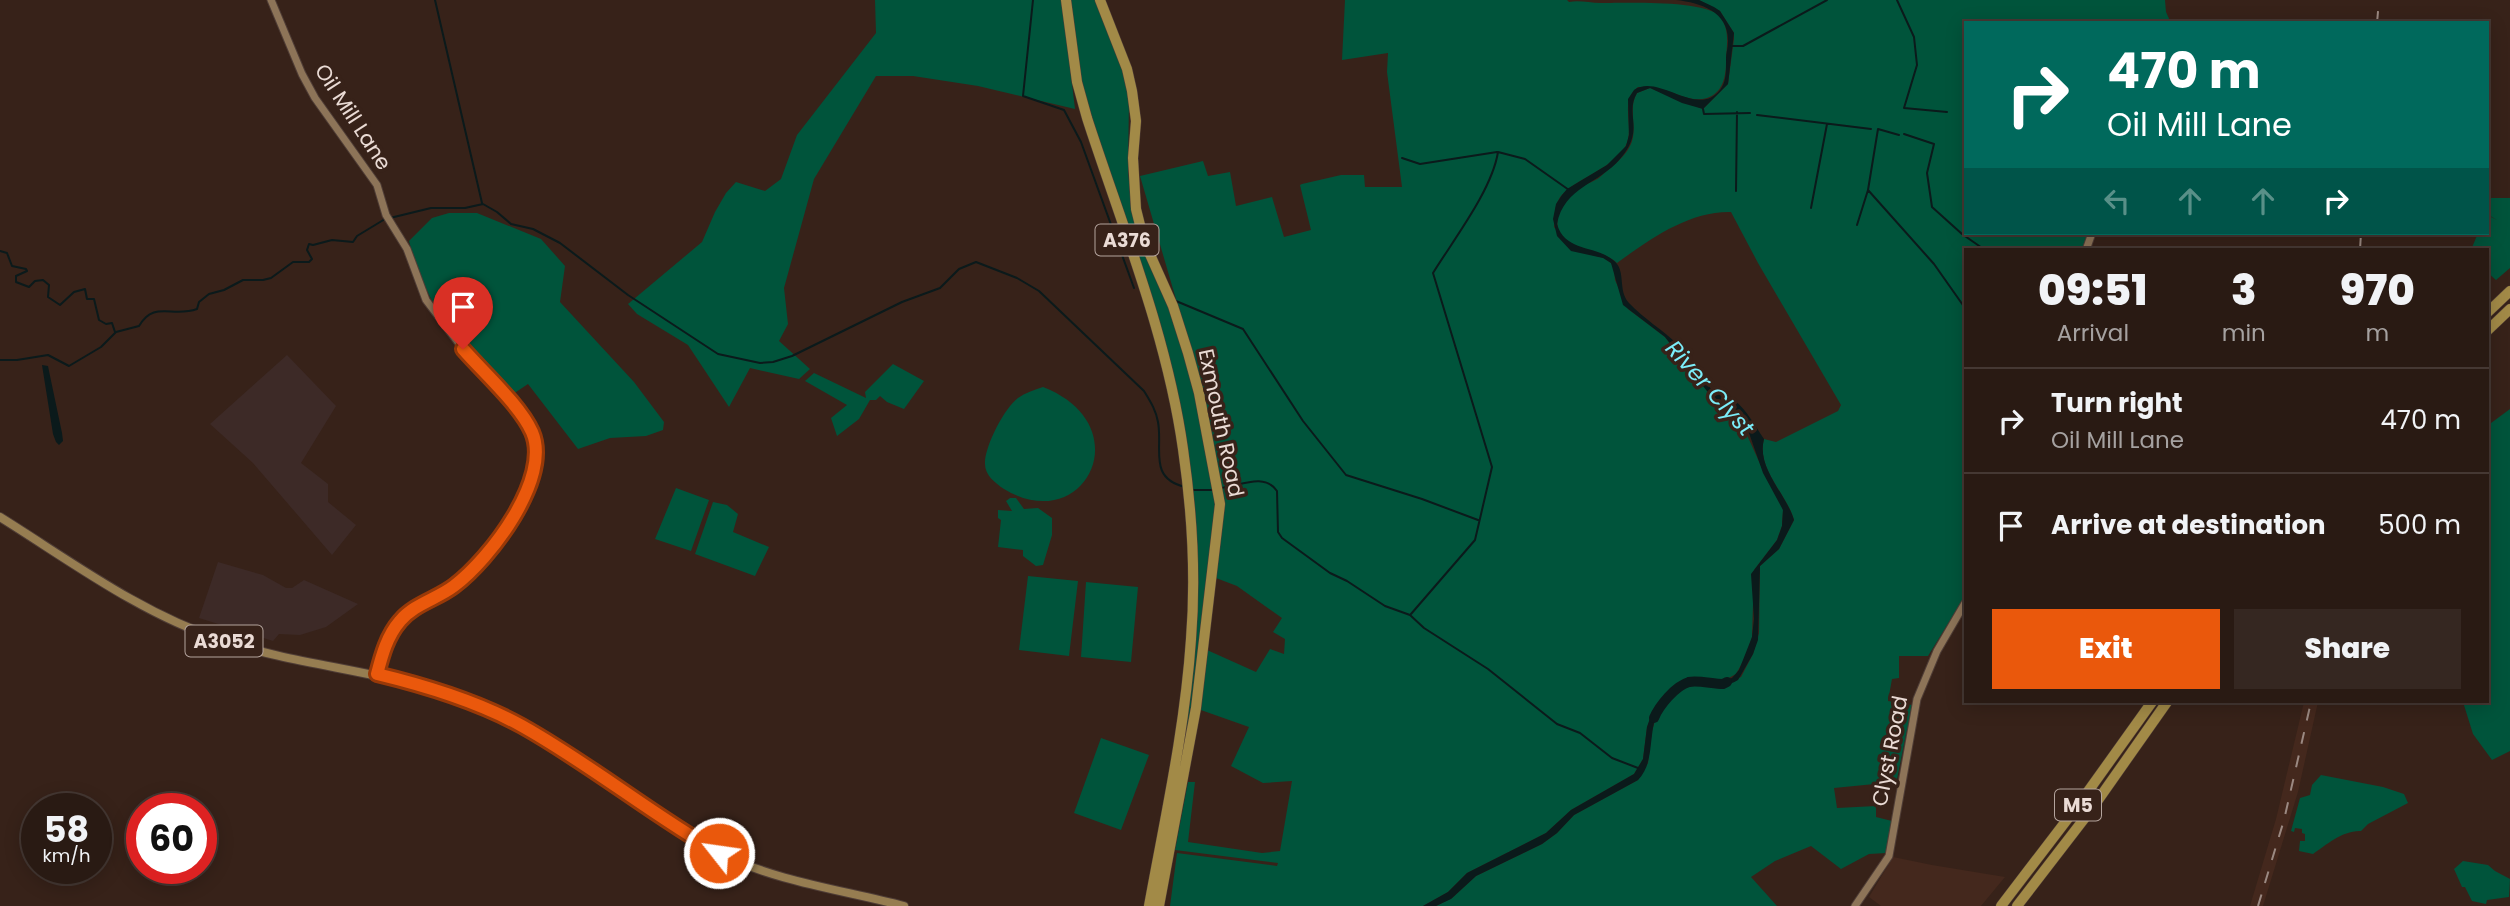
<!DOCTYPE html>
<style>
body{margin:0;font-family:Poppins,sans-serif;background:#352721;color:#f1f3f6;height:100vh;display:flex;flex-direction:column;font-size:26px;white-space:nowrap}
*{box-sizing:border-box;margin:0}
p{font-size:23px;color:#a5a1a0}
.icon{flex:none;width:38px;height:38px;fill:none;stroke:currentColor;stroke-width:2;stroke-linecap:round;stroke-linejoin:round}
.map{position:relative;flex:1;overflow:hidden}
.details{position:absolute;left:1964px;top:248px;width:525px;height:455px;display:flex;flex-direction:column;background:#291a13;border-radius:0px;box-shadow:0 4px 18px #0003,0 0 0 2px #453833}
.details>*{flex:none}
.banner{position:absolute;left:1964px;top:21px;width:525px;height:214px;border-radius:0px;box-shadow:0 4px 18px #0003,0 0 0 2px #453833;background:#00695c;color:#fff;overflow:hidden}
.speed{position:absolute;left:21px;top:793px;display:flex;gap:14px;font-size:35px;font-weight:700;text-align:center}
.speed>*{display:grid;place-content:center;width:91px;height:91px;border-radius:50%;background:#291a13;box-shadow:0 4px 18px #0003,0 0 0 2px #453833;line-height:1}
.speed small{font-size:18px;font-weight:400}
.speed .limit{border:10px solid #d22;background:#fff;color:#111}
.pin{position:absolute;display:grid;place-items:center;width:60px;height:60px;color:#fff;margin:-72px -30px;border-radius:50% 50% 50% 0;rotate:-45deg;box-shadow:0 0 7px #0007}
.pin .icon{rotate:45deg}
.me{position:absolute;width:77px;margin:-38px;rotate:300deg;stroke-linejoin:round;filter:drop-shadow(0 0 5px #0008)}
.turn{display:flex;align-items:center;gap:24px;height:147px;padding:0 28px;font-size:32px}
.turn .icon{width:91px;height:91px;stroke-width:2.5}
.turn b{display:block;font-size:49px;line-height:60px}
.lanes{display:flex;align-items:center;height:66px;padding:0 28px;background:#0003;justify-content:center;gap:35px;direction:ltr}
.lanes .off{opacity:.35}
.eta{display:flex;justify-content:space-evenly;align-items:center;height:119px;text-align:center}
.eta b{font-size:42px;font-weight:800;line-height:49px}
.button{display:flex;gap:14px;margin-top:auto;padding:14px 28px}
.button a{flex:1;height:80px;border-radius:0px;background:#ea580c;color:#fff;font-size:28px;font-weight:800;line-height:80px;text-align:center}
.button a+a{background:#352721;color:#f1f3f6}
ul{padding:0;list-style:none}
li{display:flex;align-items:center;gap:21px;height:105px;padding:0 28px;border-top:2px solid #453833}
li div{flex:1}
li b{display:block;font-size:26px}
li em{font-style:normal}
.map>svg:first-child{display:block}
</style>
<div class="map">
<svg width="2510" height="906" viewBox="0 0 2510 906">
<rect width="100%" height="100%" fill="#372219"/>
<path fill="#44281d" d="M2304,702H2318L2298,792L2263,906H2250L2276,819Z
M1893,857L1932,865L2005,877L1981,906H1881L1869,897Z"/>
<path fill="#3d2a27" d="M287,355L336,406L301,463L328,484V502L356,525L332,555L253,463L210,424Z
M218,562L263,575L286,588H292L304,580L358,604L326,627L300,635L279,634L273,641L199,618Z"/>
<path fill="#00543b" d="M875,0H1062L1075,109L978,86L913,76H876L814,179L784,288L788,324L779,341L810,369L799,379L750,368L729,407L688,345L637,314L628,304L702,242L715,212L726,193L736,182L765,191L781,179L797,135L876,33Z
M1070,0H1098L1122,66L1129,98L1128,170L1131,206L1137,234L1166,294L1191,372L1218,503L1190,730L1171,803L1195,627L1180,417L1080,76Z
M1345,0H1567L1569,2C1580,0 1589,3 1601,3C1628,3 1703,0 1720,16C1731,32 1726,46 1726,63C1726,78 1722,93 1707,98C1691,103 1675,92 1660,89C1653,88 1646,88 1638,87C1618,102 1636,128 1625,147C1611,171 1567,181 1558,201C1554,208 1555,219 1554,227L1573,250L1604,258L1611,263L1614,268L1615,280L1628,309L1665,337L1707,391L1741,422L1767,479L1780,501L1783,510L1782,526L1777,540L1754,570L1752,637L1746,656L1736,674L1725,680L1688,677L1674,687L1657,704L1647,727L1643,759L1634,774L1571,810L1546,833L1467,873L1448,892L1423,906H1170L1177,853L1277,866L1278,863L1175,850L1188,782H1195L1188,842L1262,853L1280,851L1292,781L1263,783L1231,766L1249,727L1198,709L1207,650L1256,672L1270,649L1284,654L1285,639L1273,632L1282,618L1237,586L1216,578L1224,503L1178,306L1140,176L1203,161L1208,176L1230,172L1236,206L1272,197L1284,237L1311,230L1300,185L1302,184L1341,175H1364L1365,187H1402L1387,72L1388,53L1342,60Z
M1699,0H2165L2166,12L2171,23H1965V233H2089L2082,250H1965V596L1928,656H1899V678L1892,679L1888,701L1912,705L1897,779L1895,782L1834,788L1837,808L1876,806V817L1892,821L1886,853L1869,854L1841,869L1811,846L1775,861L1751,877L1777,906H1436L1452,898L1476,876L1542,844L1557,833L1574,815L1638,780L1648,763L1652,731L1659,707L1683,685L1690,681L1701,680L1722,685L1741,677L1753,654L1759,633L1760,566L1779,549L1794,520C1787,494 1756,469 1764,439L1776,442L1838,411L1841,405L1758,263L1731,212C1689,211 1650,239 1617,263C1602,249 1577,252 1563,237C1548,221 1566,196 1581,187C1587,183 1594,182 1600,177C1610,168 1624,158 1630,146C1639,129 1627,109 1637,93L1650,88L1703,109L1728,84L1734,39V33L1720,11Z
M2487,198H2510V268L2496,280L2487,272V250H2471L2478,233H2487V215L2497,220L2487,214Z
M449,213H477L541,239L565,266L560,302L634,382L664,422L663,430L646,436L610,438L578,449L528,384L513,394L496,381L432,301L416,267L409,241L432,218Z
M893,364L924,381L904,409L887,402L880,396L876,400H870L859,419L837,436L831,418L847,405L805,381L814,373L866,398L865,392Z
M1043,387C1141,425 1085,538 1004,489C995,483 985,475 985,464C984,448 1004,408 1018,398C1025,393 1034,390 1043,387Z
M2510,409V751L2492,760L2473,734L2463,702H2487V426Z
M676,488L709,500L691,551L655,539Z
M1010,498H1016L1024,509L1038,508L1052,518V535L1043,565L1036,566L1023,556V550L998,547L1001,520L998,518V510L1012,511L1006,501Z
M713,502L727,505L738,514L733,532L769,547L755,576L695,554Z
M1028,576L1078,581L1069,656L1019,650Z
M1086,582L1138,587L1131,662L1081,657Z
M1101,738L1149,755L1121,830L1074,813Z
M2321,775L2383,787L2404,794L2408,803L2368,824L2361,831C2343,830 2326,845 2313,854L2299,851L2300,841H2305V834L2302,833V829L2295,828L2294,832L2291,831L2300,798L2310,795L2312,785Z
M2463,861L2488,865L2495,871L2510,879L2509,897L2487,900L2486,904L2472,901L2465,887H2462L2454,869Z"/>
<path fill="#0b1a1b" d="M1676,0H1699L1714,7L1720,11L1734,33L1728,84L1703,109L1682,103L1650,88L1637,93C1624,115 1646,129 1620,159C1599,184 1564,187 1557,224C1565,252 1595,245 1613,260C1627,270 1617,290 1629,303C1644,319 1663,330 1678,345C1692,360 1698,379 1715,392C1720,396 1728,396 1734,400C1747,410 1755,426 1764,439C1756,468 1787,495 1794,520L1779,549L1760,566L1758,640L1753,654L1738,680C1720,693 1699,672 1682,686C1674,692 1663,700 1659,709C1647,731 1656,762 1638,780L1574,815L1557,833L1542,844L1476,876L1451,899L1436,906H1423L1448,892L1467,873L1546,833L1571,810L1634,774L1643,759L1647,727L1652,712L1664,696L1688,677L1725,680L1732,678L1739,670L1752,637L1754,619L1751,574L1777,540L1782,526L1783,510L1763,473L1749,433L1741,422L1707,391L1665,337L1623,305L1611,263L1603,258L1571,251L1557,236L1553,219L1556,204L1562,195L1567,189L1607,165L1626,146L1629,135L1628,99L1634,90C1659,73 1697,119 1720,90C1727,81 1726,69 1726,58C1726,53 1728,48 1728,42C1729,12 1702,3 1676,0Z
M42,365L48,366L49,371L62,433L63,441L59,445L56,442L53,434Z"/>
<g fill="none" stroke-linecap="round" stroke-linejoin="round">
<path stroke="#0b1a1b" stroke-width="2" d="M435,0L482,203
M1033,0L1023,96L1064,110L1081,142L1134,288
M1897,0L1914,37L1917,65L1904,108L1947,112
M1731,46H1743L1827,0
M1703,109L1704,114L1750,113
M1757,115L1871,129
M1904,134L1934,144L1927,173L1932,207L1962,234L1985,250
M1402,158L1420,164L1497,152
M1868,190L1934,264L1965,308
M1736,191L1737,112
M1811,208L1827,124
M390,218L431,208H465L483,204L497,212L511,224L533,229L560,243L628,295L718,354L760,363L773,362L792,356L902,302L940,288L959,269L976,262L1017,278L1039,291L1144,391C1150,401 1156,410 1158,422C1163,449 1148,478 1185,487
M1857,225L1868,190L1878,129L1899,135
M0,251L7,253L12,266L26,269L27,271L16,276V282L29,287L35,281L43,280L49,285L48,297L60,305L74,292L85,289L87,299H94L99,320L106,324L112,323L115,332
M1176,301L1243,329L1303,421L1346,475L1422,499L1478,520
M0,360H17L48,355L69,366L101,347L116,332L139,326C154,300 172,318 197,309L199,302L209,294L224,290L243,280H263L271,278L293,262H309L312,259L307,250L309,244L313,245L332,240L353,242L357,236L385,219
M1221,488C1240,486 1264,472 1277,491L1278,532L1282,538L1330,573L1347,581L1385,606L1410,615L1424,628L1488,669L1557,724L1580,733L1612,758L1638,768
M1194,490H1212
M1411,614L1475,540L1492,467L1433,273C1454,239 1492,190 1498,152L1525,159L1569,190"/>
<path stroke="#0b1a1b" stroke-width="10" d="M1654,718C1659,706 1675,686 1689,682C1698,680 1713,684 1723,684L1727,682"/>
<defs>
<path id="secondary" d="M271,0L302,74L315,98L377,185L386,215L407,249L426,300L463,349L521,415L532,433L537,450L529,483L501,536L488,554L462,579L402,618L388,638L377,674
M2086,250L2092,233
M1855,906L1889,856L1917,699L1937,651L1965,603"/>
<path id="primary" d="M0,517C72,562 140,613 221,640C305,668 395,671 477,705C566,742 635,812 721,854C778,882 843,890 904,906"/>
<path id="highway" d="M1066,0L1077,82L1087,118C1122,226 1167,335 1183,449C1192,511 1196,576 1191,639C1185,729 1165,818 1149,906
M1100,0L1127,69L1132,91L1136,121L1133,158L1136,209L1144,241L1173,306L1188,353L1199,393L1220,504L1196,708L1159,906
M2487,313L2510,291
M2487,331L2510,309
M2001,906L2079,804L2152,702
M2017,906L2091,810L2167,702"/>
</defs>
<use href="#secondary" stroke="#4f3d36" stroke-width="9"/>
<use href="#primary" stroke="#4f3d36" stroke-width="10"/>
<use href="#highway" stroke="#4f3d36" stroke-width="11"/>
<use href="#secondary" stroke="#8d7458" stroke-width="7"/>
<use href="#primary" stroke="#967d51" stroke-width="8"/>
<use href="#highway" stroke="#a28a47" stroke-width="10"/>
<path stroke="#9b8982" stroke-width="2" stroke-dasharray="12 12" stroke-linecap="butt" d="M2377,23L2379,0
M2360,250L2361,233
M2258,906L2284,820L2311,702"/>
</g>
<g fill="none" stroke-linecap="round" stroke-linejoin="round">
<defs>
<path id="route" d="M463,349C483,372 520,405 532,432C552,478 490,559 454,586C437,599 414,604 400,621C387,636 382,655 377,674C427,686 477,701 522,726C590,764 651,814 719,853"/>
</defs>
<use href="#route" stroke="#983908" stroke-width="18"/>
<use href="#route" stroke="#ea580c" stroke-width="12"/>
</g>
<g text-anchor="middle" stroke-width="7" stroke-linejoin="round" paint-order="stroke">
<g fill="#372219" stroke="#b4a49d" stroke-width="2">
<rect x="1095.5" y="224.5" width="63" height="31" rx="5"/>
<rect x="185.5" y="625.5" width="77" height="31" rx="5"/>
<rect x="2055" y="789.5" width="46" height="31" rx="5"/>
</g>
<g font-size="19" font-weight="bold" fill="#eadbd5">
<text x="1127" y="247">A376</text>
<text x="224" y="648">A3052</text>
<text x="2078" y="812">M5</text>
</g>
<g font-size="21" fill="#eadbd5" stroke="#372219">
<text transform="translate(353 117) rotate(57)" y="7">Oil Mill Lane</text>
<text transform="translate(1221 423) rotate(78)" y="7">Exmouth Road</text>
<text transform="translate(1890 751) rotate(-79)" y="7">Clyst Road</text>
</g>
<g font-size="23" font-style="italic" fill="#7bedf9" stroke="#372219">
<text transform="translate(1710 388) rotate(48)" y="8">River Clyst</text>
</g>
</g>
</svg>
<div class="speed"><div>58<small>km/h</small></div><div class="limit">60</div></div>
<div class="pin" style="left:463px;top:349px;background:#d93025"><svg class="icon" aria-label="arrive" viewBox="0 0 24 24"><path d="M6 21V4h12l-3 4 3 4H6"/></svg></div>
<svg class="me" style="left:719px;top:853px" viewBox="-20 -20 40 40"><circle r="17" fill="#ea580c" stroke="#fff" stroke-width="3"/><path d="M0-11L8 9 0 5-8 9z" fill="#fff"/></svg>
<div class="banner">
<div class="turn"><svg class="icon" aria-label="right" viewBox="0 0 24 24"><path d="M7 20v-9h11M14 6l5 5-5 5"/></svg><div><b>470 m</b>Oil Mill Lane</div></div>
<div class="lanes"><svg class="icon off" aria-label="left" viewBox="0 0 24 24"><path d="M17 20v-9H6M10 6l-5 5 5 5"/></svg><svg class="icon off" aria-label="ahead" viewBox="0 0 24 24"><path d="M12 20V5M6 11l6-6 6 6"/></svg><svg class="icon off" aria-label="ahead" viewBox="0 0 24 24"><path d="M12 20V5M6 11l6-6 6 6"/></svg><svg class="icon" aria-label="right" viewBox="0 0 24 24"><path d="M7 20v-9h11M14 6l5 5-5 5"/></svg></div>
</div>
<section class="details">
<div class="eta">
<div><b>09:51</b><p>Arrival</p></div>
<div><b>3</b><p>min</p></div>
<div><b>970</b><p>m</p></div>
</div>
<ul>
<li><svg class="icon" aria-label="right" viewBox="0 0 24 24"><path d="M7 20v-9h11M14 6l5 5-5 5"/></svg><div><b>Turn right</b><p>Oil Mill Lane</p></div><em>470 m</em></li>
<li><svg class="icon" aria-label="arrive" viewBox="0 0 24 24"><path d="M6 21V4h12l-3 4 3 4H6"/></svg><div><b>Arrive at destination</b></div><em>500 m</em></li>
</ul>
<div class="button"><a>Exit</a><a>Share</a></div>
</section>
</div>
